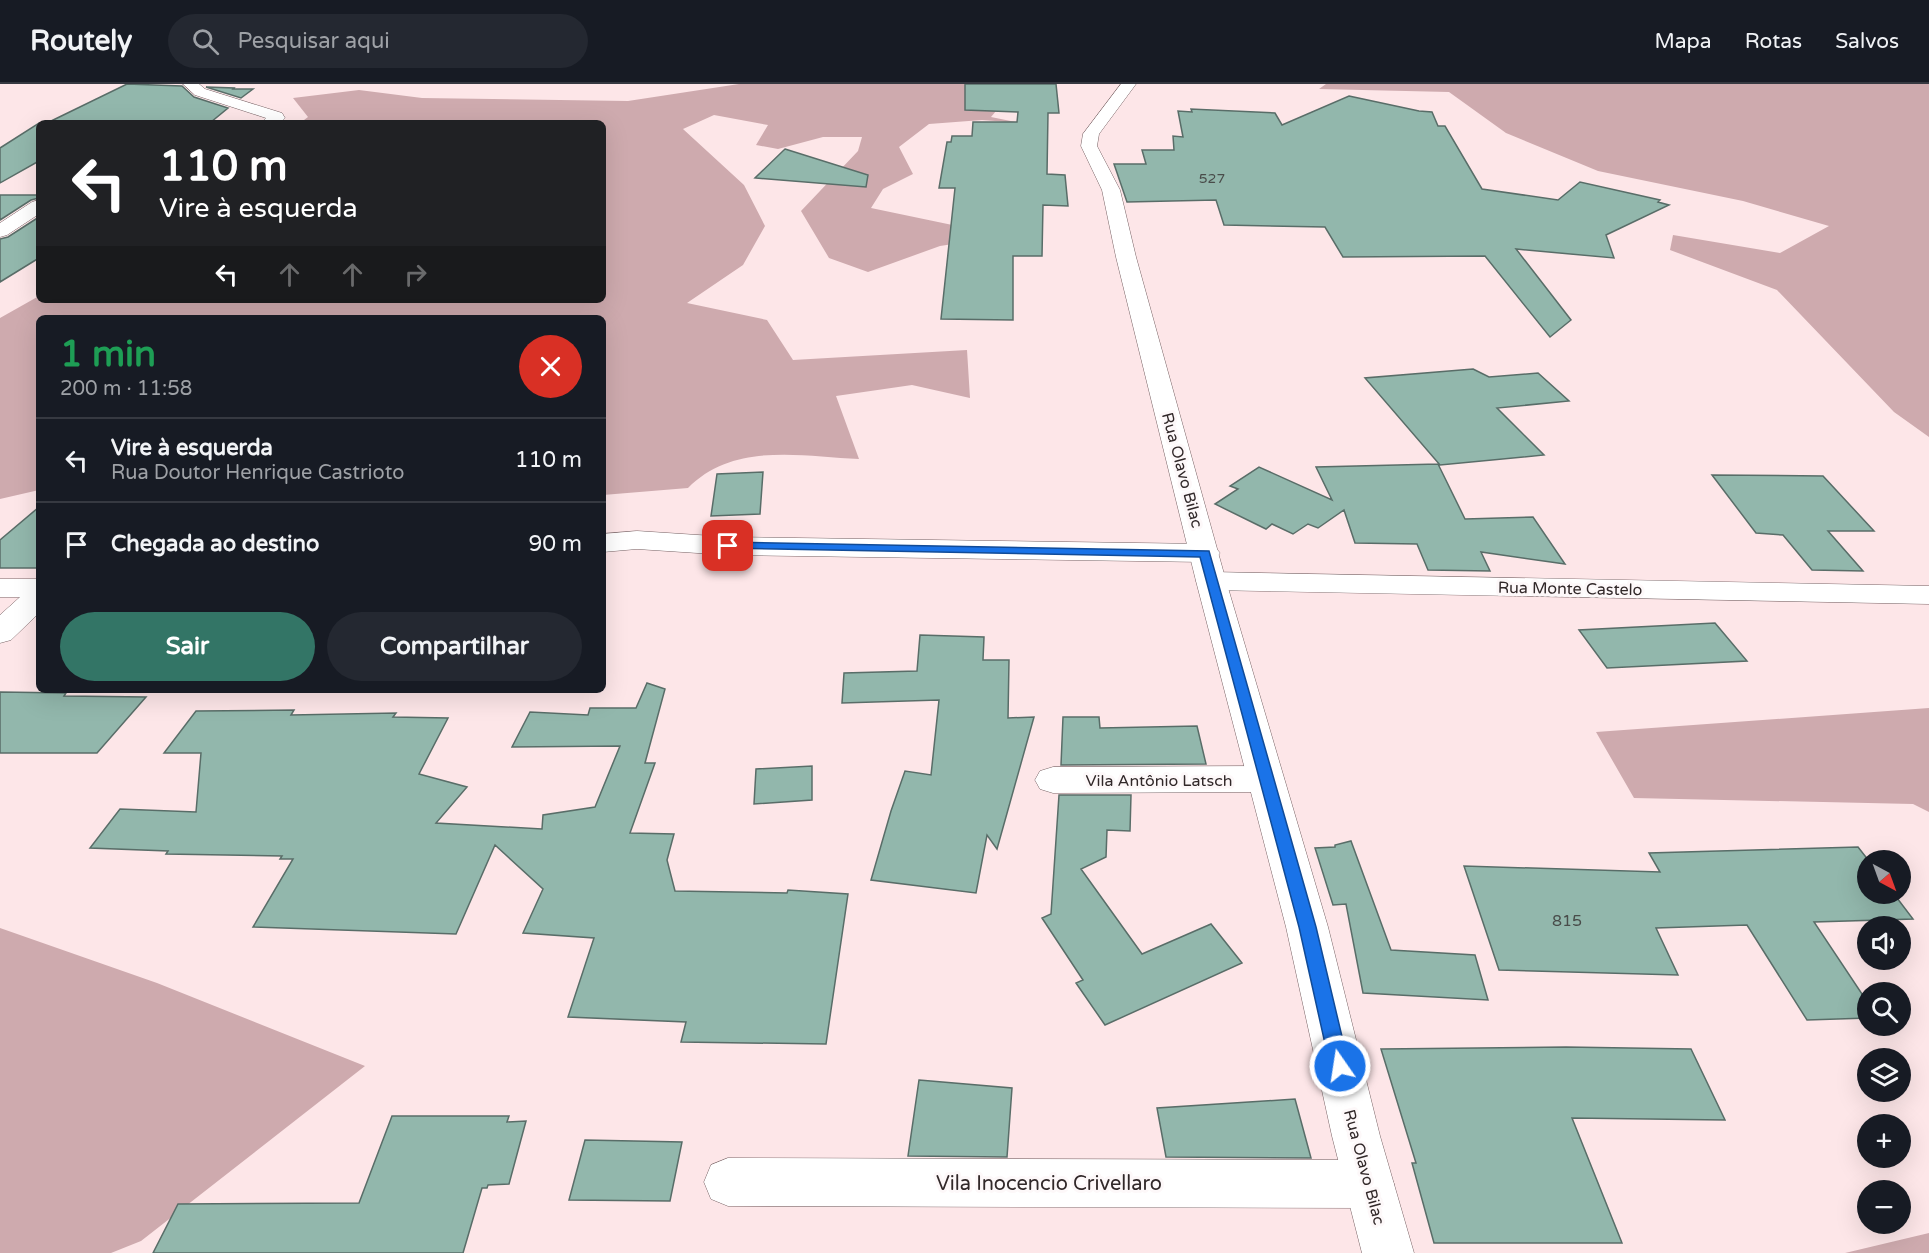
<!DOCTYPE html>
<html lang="pt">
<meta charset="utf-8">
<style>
body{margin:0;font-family:"Varela Round",sans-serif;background:#242831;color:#f1f3f6;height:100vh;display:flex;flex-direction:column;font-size:22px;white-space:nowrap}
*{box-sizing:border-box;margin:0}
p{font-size:20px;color:#9ea1a6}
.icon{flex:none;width:33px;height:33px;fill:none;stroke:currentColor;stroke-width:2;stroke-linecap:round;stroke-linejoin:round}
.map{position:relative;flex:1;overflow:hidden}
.drawer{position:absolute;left:36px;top:231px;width:570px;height:378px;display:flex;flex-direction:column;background:#171b24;border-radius:9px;box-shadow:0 6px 24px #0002}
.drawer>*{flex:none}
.banner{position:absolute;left:36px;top:36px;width:570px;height:183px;border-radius:9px;box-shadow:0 6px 24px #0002;background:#202124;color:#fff;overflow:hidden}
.needle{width:39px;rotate:139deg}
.fabs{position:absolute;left:1857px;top:766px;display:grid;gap:12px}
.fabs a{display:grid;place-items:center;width:54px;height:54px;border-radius:50%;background:#171b24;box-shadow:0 6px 24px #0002;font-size:30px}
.pin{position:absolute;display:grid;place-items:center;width:51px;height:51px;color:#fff;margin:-26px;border-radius:12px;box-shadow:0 3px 9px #0006}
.me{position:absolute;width:66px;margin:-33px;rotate:347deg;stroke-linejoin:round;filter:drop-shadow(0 0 4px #0008)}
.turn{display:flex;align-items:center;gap:21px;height:126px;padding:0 24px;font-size:27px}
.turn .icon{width:78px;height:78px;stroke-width:2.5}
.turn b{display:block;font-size:42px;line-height:51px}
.lanes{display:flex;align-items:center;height:57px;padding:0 24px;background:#0003;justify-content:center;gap:30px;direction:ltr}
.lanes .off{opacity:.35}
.round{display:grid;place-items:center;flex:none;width:63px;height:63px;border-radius:32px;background:#242831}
.summary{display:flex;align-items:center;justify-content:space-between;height:102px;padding:0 24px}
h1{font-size:36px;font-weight:700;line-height:45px;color:#1e9e55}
.cta{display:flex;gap:12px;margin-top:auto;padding:12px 24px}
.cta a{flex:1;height:69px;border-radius:36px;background:#337566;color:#fff;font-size:24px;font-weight:700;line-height:69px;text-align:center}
.cta a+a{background:#242831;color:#f1f3f6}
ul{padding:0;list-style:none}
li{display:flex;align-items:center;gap:18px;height:84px;padding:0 24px;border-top:2px solid #363941}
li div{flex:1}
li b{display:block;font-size:22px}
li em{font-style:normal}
header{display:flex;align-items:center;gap:36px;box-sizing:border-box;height:84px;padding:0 30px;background:#171b24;border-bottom:2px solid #363941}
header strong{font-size:28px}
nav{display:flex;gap:33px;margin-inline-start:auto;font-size:21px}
.search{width:420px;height:54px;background:#242831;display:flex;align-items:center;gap:15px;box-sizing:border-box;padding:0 21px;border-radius:33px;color:#9ea1a6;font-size:22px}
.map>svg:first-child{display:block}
</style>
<header>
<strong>Routely</strong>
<div class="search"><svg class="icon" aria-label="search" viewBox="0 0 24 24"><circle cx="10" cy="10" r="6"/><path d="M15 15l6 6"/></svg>Pesquisar aqui</div>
<nav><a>Mapa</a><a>Rotas</a><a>Salvos</a></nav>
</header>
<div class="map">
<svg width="1929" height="1169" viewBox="0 0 1929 1169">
<rect width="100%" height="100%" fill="#fde6e8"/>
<path fill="#ceaaae" d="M739,0H971L1006,15L991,33L1020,39L982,36L929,40L899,63L913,90L883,105L871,124L1005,152L940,162L868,188L829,174L801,127L858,67L862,53H823L778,65L756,61L768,41L714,31L683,45L744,101L765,142L743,181L687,219L767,236L793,276L967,266L970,314L912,301L836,312L859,375C800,372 733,358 688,404L603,411V234H39V406L0,415V234L39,212V216H603V39H300L308,33L293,14L359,6L422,14L628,17Z
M1326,0H1929V353L1894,328L1777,206L1670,166L1673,151L1780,169L1829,142L1743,117L1598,87L1506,49L1449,8L1319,5Z
M1929,624V728L1913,720L1634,714L1596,648Z
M0,844L157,899L365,982L141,1157L111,1169H0Z
M1929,1149V1169H1845Z"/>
<path fill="#92b7ac" stroke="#596d68" stroke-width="1.5" d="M127,0L182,2L194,13L228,24L211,38L47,39Z
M965,0H1056L1059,29H1048L1047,90L1065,91L1068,122L1043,121L1042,172H1013V236L941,235L955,104H939L947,58H951L952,52H972L973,38H1017L1018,28L965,26Z
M206,3L234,4L233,5H253L241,14Z
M1349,12L1419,27L1432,28L1438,42H1445L1482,105L1558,116L1580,98L1660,116L1658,118L1669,121L1606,151L1614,174L1516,165L1571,236L1550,253L1485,172L1343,173L1325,143L1224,141L1216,116L1127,118L1114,80H1146L1142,66H1174L1173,52L1183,53L1178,27L1192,28L1191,25L1275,29L1282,41Z
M39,39V77L0,99V64Z
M785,65L868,91L866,103L755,94Z
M0,111H39V114L31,116L0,136Z
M39,133V174L0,198V155L8,153Z
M1473,285L1489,293L1538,289L1569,317L1497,324L1544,371L1440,381L1365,294Z
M1438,380L1465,435L1533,433L1565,480L1481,468L1490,487L1428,486L1417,460L1355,459L1344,426L1318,444L1308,440L1293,450L1272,440L1266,445L1215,420L1238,405L1230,402L1259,383L1332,416L1316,383Z
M763,388L760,430L711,432L717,390Z
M1712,391L1823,392L1874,447H1828L1863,487L1812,486L1783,451L1756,449Z
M39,423V484H0V456Z
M1715,539L1747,577L1607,584L1579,546Z
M920,551L984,553L983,576H1009L1008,634L1034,633L997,765L987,751L976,809L871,796L891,727L905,687L931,691L939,616L842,619L844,589L917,587Z
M647,599L665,605L645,679H655L630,749L674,750L667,776L675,807L787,809L788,806L848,810L826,960L681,958L686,938L568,933L594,854L523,849L543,805L495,761L456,850L253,843L293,775H280L282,772L166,770L168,767L90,764L120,725L196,728L201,669H164L196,627L294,626L291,631L396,629L393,633L448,634L419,690L467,703L436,739L542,745L543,731L595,723L620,662L512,663L530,628L588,631L590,624H636Z
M0,608L66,609L64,612L146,613L97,669H0Z
M1063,633H1099L1100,644L1197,642L1206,680L1061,681Z
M812,682V716L754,720L756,685Z
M1059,711H1131L1130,747L1107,746L1106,773L1081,785L1142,870L1211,840L1242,879L1105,941L1076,899L1083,896L1042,834L1051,830Z
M1351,757L1391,866L1475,871L1488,916L1363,909L1346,820L1333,821L1315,764L1335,763V761Z
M1858,763L1869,777L1868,810H1894L1913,835L1814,838L1868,919V934L1807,936L1747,841L1656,844L1678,891L1499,886L1464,782L1660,788L1649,769Z
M1566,963L1691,965L1725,1036L1572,1034L1622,1159H1434L1412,1079H1416L1381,965Z
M919,996L1012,1004L1007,1073L908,1072Z
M1295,1015L1311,1074L1166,1073L1157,1024Z
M392,1032H509L507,1038L526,1037L509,1100L488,1101L487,1104H482L463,1169H153L178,1120L359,1119Z
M585,1056L682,1058L670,1117L569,1116Z"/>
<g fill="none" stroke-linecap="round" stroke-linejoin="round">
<defs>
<path id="street" d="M183,0H199L205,5L282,29L285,34L280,39H261L266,34L195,11Z
M39,116V130L7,151L0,153V139L32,118Z
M637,447L728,453L1205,460L1215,463L1220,469L1215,475L1205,478L728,471L637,465L603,468V450Z
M1211,488L1929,502V520L1211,506L1200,503L1196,497L1200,491Z
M0,495H39V529L11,556L0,559V531L20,513H0Z
M1266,682L1279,686L1284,695L1279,704L1266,708L1053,709L1040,705L1035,696L1040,687L1053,683Z
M728,1074L1369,1076L1386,1083L1394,1100L1386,1117L1369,1124L728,1122L711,1115L704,1098L711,1081Z"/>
<path id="secondary" d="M1121,0H1136L1099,50L1097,62L1120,106L1136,173L1226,497L1328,843L1380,1052L1414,1169H1362L1332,1052L1286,843L1196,497L1116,173L1102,106L1081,62L1083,50Z"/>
</defs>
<use href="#street" stroke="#776365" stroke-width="1"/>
<use href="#secondary" stroke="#776365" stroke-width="1"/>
<use href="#street" fill="#fff" fill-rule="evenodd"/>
<use href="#secondary" fill="#fff" fill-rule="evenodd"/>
</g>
<path fill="#1a73e8" stroke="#114b97" stroke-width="1.5" d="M728,458L1209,467L1316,843L1349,982L1346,988L1340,991L1333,988L1330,982L1299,843L1200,473L724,464V459Z"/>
<g text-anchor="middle" stroke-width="6" stroke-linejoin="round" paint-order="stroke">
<g font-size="14" fill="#494c4a">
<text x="1212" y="99">527</text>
</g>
<g font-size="16" fill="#312829" stroke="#fdf8f9">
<text transform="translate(1183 386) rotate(75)" y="6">Rua Olavo Bilac</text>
<text transform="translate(1570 504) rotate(1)" y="6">Rua Monte Castelo</text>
<text x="1159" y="702">Vila Antônio Latsch</text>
<text transform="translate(1365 1083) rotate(75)" y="6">Rua Olavo Bilac</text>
</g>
<g font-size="16" fill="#494c4a">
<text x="1567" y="842">815</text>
</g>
<g font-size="20" fill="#312829" stroke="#fdf8f9">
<text x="1049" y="1106">Vila Inocencio Crivellaro</text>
</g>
</g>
</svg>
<div class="fabs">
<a><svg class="needle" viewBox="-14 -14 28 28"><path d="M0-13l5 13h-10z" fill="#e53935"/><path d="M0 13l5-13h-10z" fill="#9ea1a6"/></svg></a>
<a><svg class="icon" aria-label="sound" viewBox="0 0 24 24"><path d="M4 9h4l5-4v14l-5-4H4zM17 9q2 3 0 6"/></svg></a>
<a><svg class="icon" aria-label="search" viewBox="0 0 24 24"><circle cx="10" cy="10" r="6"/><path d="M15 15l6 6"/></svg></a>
<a><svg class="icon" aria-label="layers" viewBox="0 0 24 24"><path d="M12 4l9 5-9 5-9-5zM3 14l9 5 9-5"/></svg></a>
<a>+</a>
<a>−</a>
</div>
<div class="pin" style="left:728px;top:462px;background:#d93025"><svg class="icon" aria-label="arrive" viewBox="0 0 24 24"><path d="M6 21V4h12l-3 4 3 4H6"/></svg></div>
<svg class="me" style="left:1340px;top:982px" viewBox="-20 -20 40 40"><circle r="17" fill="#1a73e8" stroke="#fff" stroke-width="3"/><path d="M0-11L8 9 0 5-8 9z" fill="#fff"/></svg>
<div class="banner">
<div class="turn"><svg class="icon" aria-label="left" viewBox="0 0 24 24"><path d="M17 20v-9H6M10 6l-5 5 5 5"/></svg><div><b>110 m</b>Vire à esquerda</div></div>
<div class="lanes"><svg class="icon" aria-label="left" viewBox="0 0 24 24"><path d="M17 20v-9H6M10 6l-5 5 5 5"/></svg><svg class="icon off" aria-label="ahead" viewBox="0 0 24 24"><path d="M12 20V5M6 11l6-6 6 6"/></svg><svg class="icon off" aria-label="ahead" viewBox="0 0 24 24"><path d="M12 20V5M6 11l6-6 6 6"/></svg><svg class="icon off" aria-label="right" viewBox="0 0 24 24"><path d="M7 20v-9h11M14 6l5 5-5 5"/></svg></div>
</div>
<section class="drawer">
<div class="summary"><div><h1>1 min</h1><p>200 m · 11:58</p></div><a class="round" style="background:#d93025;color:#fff"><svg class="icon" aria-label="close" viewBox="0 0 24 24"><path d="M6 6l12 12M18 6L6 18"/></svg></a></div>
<ul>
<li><svg class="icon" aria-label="left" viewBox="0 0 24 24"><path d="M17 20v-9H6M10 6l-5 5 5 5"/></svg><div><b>Vire à esquerda</b><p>Rua Doutor Henrique Castrioto</p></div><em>110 m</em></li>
<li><svg class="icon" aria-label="arrive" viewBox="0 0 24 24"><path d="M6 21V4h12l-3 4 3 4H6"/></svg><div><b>Chegada ao destino</b></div><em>90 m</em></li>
</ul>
<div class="cta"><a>Sair</a><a>Compartilhar</a></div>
</section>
</div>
